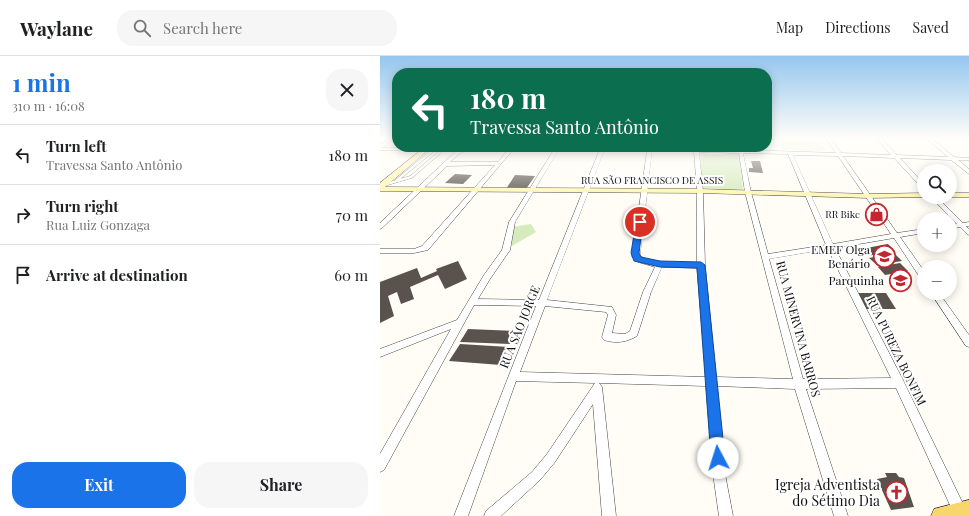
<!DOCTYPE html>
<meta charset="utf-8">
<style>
body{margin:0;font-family:"Playfair Display",serif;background:#f6f6f6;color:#202124;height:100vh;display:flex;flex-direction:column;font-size:15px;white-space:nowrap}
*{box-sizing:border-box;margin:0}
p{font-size:13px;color:#757577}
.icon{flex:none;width:22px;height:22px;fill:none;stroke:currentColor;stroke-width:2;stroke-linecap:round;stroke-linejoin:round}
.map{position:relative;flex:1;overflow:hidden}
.sheet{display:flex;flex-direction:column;background:#fff;width:380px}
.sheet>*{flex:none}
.guide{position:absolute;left:12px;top:12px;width:380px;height:84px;border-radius:16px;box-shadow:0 2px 10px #0003;background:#0b6e4f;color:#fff;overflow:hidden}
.tools{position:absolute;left:537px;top:108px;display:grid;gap:8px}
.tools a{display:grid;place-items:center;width:40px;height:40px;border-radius:50%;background:#fff;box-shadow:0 2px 10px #0003;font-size:20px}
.pin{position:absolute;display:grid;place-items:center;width:34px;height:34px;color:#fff;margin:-17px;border:2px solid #fff;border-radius:50%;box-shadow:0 1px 4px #0007}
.me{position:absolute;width:44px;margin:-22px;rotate:355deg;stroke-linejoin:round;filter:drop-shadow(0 0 3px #0008)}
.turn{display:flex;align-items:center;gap:14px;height:84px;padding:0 12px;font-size:18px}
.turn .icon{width:52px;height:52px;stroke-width:2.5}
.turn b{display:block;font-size:28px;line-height:34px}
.round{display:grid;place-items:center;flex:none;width:42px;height:42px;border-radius:16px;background:#f6f6f6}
.head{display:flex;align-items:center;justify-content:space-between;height:68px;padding:0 12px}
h1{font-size:24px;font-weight:700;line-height:30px;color:#1a73e8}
.button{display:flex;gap:8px;margin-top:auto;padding:8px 12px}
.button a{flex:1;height:46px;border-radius:16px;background:#1a73e8;color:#fff;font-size:16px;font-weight:700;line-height:46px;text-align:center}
.button a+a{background:#f6f6f6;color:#202124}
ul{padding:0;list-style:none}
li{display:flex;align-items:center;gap:12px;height:60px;padding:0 12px;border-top:1px solid #e0e0e0}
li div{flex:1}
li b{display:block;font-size:15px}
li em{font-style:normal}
header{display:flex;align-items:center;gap:24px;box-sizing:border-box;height:56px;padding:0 20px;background:#fff;border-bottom:1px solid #e0e0e0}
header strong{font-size:19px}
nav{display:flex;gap:22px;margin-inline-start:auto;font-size:14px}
.search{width:280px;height:36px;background:#f6f6f6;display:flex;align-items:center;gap:10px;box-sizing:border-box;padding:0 14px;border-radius:16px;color:#757577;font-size:15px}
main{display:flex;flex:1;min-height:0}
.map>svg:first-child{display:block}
</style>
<header>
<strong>Waylane</strong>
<div class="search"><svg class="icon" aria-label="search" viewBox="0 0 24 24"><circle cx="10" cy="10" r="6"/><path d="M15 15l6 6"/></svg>Search here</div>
<nav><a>Map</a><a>Directions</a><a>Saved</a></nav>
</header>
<main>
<section class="sheet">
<div class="head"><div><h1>1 min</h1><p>310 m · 16:08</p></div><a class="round"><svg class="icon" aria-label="close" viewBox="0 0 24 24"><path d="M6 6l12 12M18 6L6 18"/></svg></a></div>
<ul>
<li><svg class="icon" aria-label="left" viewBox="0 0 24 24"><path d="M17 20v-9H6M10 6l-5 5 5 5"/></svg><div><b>Turn left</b><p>Travessa Santo Antônio</p></div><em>180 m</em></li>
<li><svg class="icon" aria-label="right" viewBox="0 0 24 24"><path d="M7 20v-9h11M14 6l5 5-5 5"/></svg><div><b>Turn right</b><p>Rua Luiz Gonzaga</p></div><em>70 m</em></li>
<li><svg class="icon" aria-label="arrive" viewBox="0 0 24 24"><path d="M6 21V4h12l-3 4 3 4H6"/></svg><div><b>Arrive at destination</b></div><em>60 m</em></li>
</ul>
<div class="button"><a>Exit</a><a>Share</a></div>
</section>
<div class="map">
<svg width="589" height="460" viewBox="0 0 589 460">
<rect width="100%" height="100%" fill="#fffdf5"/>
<path fill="#d5ebbd" d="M322,95L328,98L359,97L363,133C358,134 325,133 322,131L320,96Z
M151,168L156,176L132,190V171Z"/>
<path fill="#e6f2cf" d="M399,82L440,84L446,95L403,94Z"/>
<path fill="#5a524d" d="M371,105H380L383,117L369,116V112H373Z
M75,118L92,119L83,128L65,127Z
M135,119L155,120L146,133H126Z
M508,188L515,195L487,200L481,193Z
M514,197L522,205L497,209L489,202Z
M78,205L87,223L65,233L58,219L30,231L34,243L21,248L17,236L8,240L14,260L0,267V226L37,212L41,222L57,215L56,213Z
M520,207L528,215L505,219L498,211Z
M477,237H506L516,253H486Z
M88,273L136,275L130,288L80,286Z
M80,288L129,291L121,309L69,305Z
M505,417H516L519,421L524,422L534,451L511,454L497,423L507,421Z"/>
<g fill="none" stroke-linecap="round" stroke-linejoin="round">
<defs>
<path id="lane" d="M16,125L57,91
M0,130L31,121L66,91"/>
<path id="street" d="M10,82H15L2,92H39L41,93L39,94H0V89Z
M446,82H450L461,97L511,99L496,82H501L517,99L568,101L546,82H551L574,101L589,102V104H578L589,113V118L571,104L520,102L544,128V133L542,132L514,102L463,100L517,177L544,173V177L520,181L544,215V224L541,223L514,182L455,192L523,324L589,460H575L516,332L426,333L468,460H454L415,333L337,330L345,418L353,460H339L333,418L326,330L219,327L222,331L236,460H222L213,348L175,406L160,424L121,460H104L106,455L152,416L167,398L215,327L136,325L88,460H74L156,250L94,249L4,414L0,416V398L71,273L0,301V293L77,264L104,219L122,194L129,166L173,95H132L48,194L34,197H0V193H34L42,190L115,109L67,110L2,172L0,173V167L75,96L87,92H220L221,91H225V92H267L268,91H272V92L358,94V91H362L363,94L456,97ZM88,94L127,95L118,106H70L79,98ZM178,95H219L159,244L98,243L110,223L130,194L135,166ZM224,95H267L252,201L258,206L275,211L263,236L250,275L245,278L232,277L236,259L232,251L167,244ZM272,95H314L317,135V207C301,207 273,210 260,200ZM319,96L359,97L365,136L413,323L336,321L325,209L323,135ZM363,97L408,98L446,189L388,198L371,136ZM413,99L458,100L511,178L453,188ZM448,193L511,322L423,323L389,203ZM282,211L317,212L326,321L140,316L165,250L226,256L228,259L222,281L224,284C236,288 247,286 257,280L271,236Z
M551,141H557L583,167L589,166V170H586L589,173V179L587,178L580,171L570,173V169L577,168Z
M551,237H559L589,279V291L586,290Z"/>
<path id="secondary" d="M45,91H52L5,131L320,133L489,138L544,137V141H546L489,142L320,137L0,135V127Z
M570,137H589V141H568H570Z"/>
<path id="primary" d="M589,444V460H551L554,453Z"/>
</defs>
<use href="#lane" stroke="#444" stroke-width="3"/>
<use href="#street" stroke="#444" stroke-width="1"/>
<use href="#secondary" stroke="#333" stroke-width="1"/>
<use href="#primary" stroke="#222" stroke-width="1"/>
<use href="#lane" stroke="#fff" stroke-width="2.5"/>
<use href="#street" fill="#fff" fill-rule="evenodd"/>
<use href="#secondary" fill="#fff6b0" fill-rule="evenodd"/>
<use href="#primary" fill="#f9d66b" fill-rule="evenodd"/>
</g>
<linearGradient id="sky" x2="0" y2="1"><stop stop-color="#95c6ee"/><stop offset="0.56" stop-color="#fffefa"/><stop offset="1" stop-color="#fffefa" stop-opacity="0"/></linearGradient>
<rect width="589" height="147" fill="url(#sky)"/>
<path fill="#1a73e8" stroke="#114b97" d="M260,164L263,166L259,197L261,201L280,205L321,206L325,209L345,402L343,407L338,409L333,407L331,402L317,212L280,211L254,205L251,197L256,166Z"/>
<defs>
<symbol id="shop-ring" viewBox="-11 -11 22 22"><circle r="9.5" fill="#fff" stroke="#c4262e" stroke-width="1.5"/><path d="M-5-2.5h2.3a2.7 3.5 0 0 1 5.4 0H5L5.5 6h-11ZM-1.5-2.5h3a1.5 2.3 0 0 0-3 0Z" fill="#c4262e"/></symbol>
<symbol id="school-ring" viewBox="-11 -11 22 22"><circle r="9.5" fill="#fff" stroke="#c4262e" stroke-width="1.5"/><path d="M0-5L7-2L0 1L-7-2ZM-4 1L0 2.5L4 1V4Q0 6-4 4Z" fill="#c4262e"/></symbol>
<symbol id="church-ring" viewBox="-11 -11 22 22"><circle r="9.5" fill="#fff" stroke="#c4262e" stroke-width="1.5"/><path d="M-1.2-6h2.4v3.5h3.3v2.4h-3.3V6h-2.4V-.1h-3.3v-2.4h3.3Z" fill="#c4262e"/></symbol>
</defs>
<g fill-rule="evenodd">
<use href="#shop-ring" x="484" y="146" width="25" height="25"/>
<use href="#school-ring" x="492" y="188" width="25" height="25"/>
<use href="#school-ring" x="508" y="212" width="25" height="25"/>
<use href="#church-ring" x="504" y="424" width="25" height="25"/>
</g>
<g text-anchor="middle" stroke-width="4" stroke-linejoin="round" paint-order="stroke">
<g font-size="10" fill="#111" stroke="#fff">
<text x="272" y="128">RUA SÃO FRANCISCO DE ASSIS</text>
</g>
<g font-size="10" fill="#111" stroke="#fff" text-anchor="end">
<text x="480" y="162">RR Bike</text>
</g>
<g font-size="12" fill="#111" stroke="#fff" text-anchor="end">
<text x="490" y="198">EMEF Olga<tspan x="490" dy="14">Benário</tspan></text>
<text x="504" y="229">Parquinha</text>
</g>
<g font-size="12" fill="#111" stroke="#fff">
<text transform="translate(140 271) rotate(-68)" y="4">RUA SÃO JORGE</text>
<text transform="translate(418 273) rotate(75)" y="4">RUA MINERVINA BARROS</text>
<text transform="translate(516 295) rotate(64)" y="4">RUA PUREZA BONFIM</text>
</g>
<g font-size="14" fill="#111" stroke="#fff" text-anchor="end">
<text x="500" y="434">Igreja Adventista<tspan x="500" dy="16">do Sétimo Dia</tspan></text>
</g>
</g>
</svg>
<div class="tools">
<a><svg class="icon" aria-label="search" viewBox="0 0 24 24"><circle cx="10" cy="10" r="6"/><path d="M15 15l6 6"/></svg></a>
<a>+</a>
<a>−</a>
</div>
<div class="pin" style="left:260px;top:166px;background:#d93025"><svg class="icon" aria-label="arrive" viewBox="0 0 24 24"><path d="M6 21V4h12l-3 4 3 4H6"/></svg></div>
<svg class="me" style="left:338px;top:402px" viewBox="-20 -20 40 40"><circle r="19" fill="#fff"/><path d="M0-13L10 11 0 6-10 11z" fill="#1a73e8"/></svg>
<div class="guide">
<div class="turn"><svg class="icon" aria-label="left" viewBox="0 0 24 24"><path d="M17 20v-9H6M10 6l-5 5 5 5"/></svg><div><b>180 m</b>Travessa Santo Antônio</div></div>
</div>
</div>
</main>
